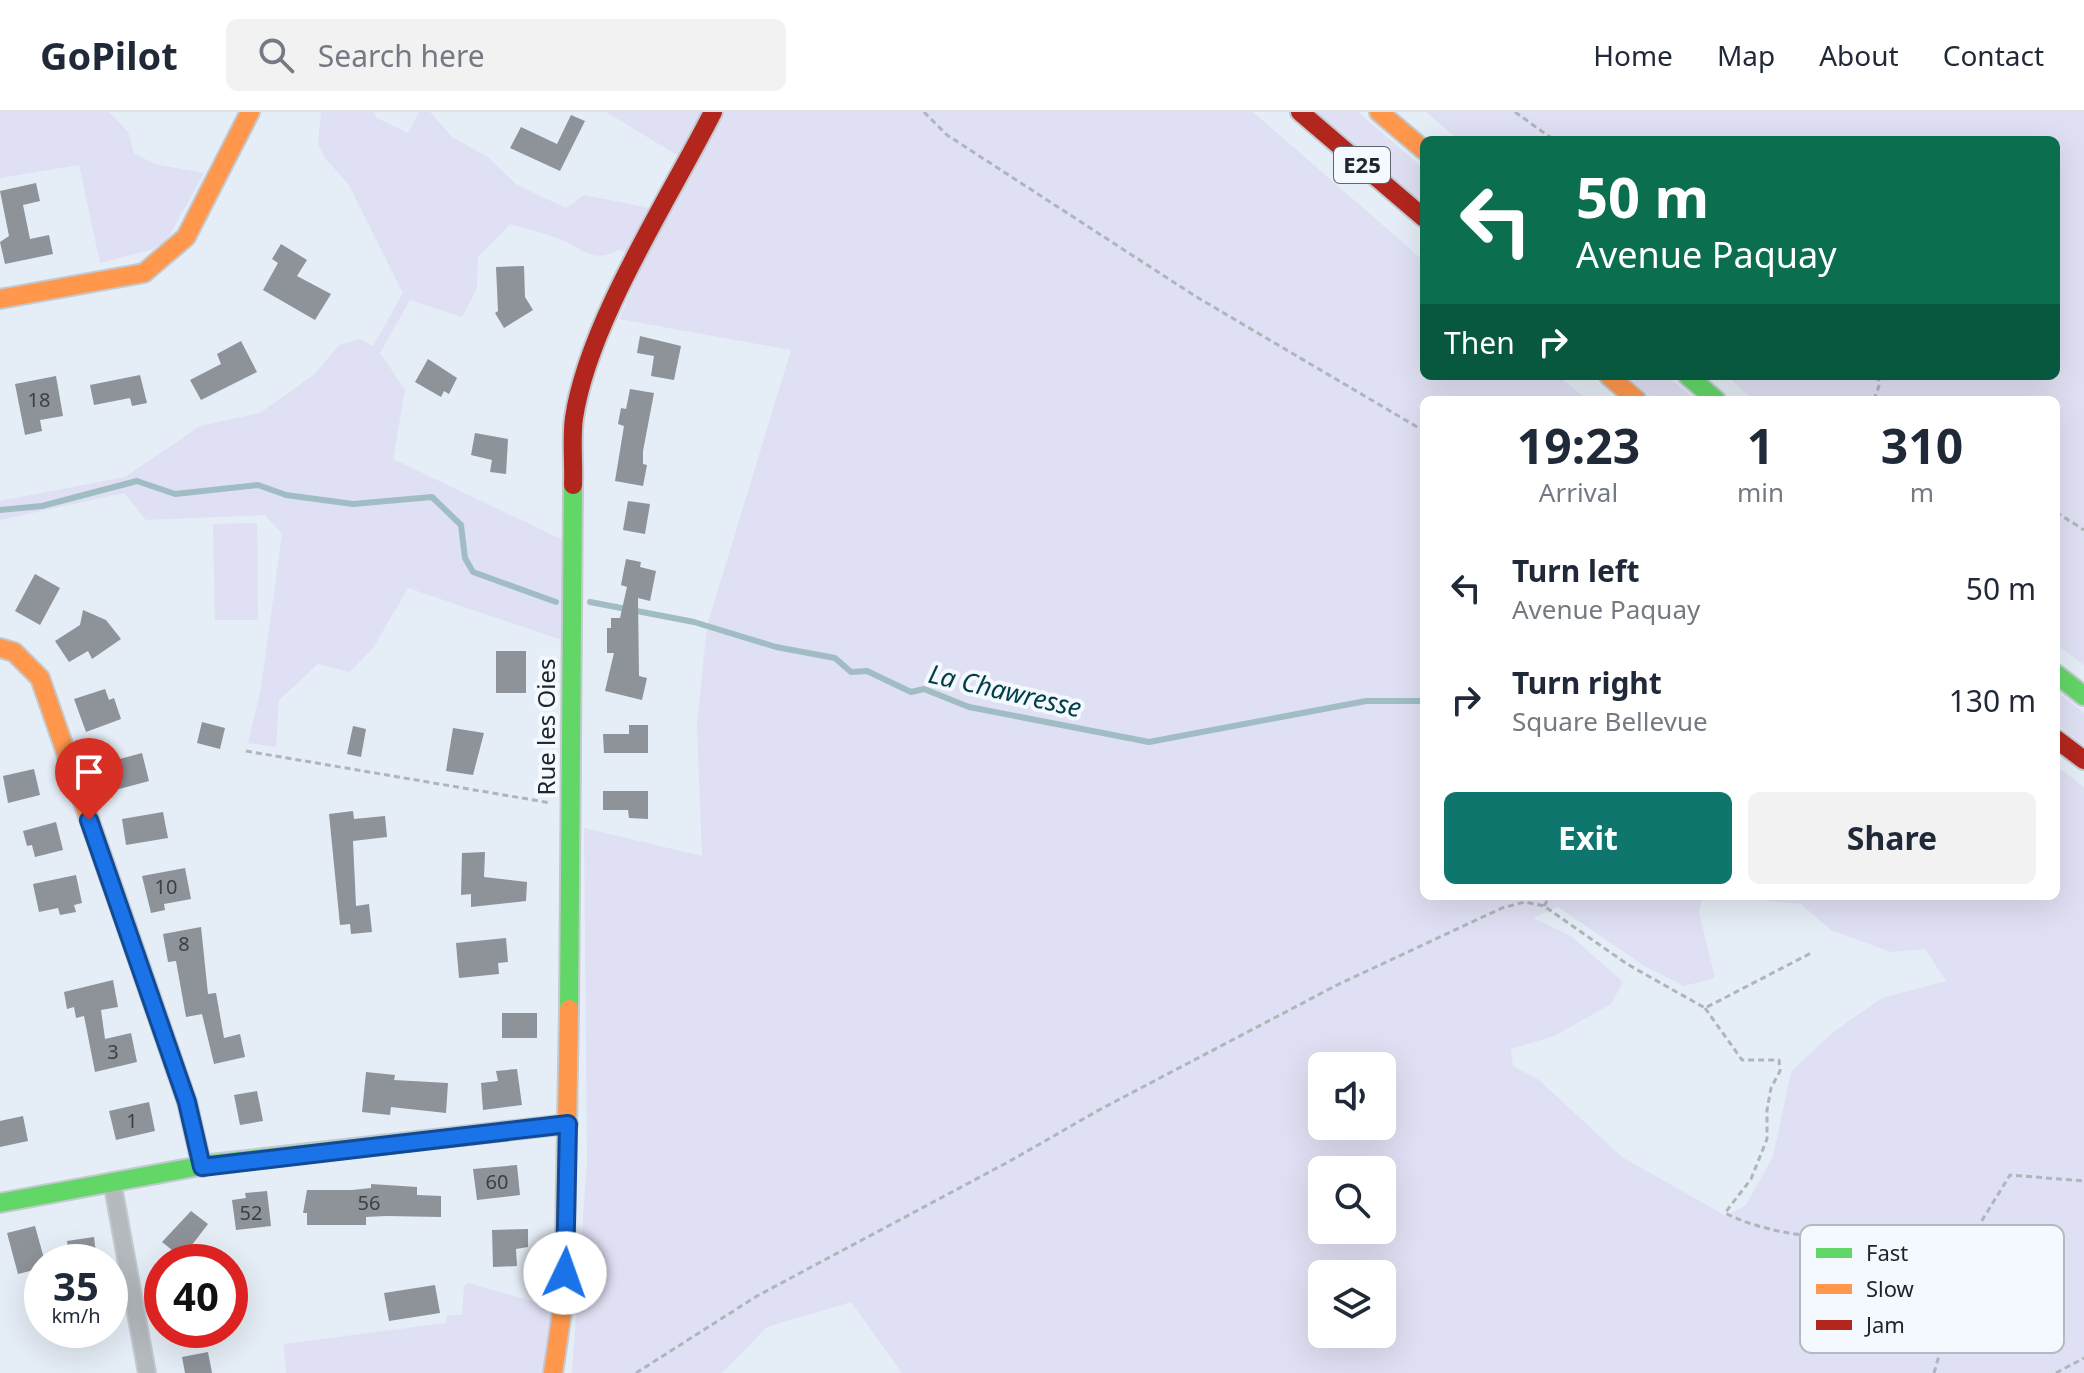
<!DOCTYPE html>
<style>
body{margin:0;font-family:"Noto Sans",sans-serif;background:#f2f2f3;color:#1f2937;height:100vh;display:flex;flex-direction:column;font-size:30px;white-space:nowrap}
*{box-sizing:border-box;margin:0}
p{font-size:26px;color:#747a83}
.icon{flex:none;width:44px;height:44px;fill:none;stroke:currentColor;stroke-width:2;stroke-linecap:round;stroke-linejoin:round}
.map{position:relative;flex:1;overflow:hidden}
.details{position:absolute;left:1420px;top:284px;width:640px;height:504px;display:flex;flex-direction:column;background:#fff;border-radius:12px;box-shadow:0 8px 32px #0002}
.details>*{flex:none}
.banner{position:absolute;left:1420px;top:24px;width:640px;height:244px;border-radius:12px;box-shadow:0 8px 32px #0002;background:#0b6e4f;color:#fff;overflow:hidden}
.buttons{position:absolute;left:1308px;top:940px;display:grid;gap:16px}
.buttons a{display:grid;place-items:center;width:88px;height:88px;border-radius:12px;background:#fff;box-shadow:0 8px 32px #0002;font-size:40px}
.speed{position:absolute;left:24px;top:1132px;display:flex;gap:16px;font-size:40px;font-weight:700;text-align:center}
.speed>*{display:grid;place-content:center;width:104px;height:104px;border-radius:50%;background:#fff;box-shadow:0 8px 32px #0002;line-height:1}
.speed small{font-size:20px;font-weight:400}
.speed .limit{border:12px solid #d22;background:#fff;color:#111}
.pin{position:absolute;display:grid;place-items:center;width:68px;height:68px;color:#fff;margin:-82px -34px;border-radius:50% 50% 50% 0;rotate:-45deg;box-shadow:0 0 8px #0007}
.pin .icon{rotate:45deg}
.me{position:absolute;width:88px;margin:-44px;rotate:3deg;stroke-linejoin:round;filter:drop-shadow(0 0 6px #0008)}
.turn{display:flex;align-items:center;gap:28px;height:168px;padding:0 24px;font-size:36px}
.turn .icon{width:104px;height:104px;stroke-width:2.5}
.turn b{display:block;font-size:56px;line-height:68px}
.then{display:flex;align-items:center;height:76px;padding:0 24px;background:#0003;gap:16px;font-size:30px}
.eta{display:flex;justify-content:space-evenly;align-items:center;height:136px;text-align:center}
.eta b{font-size:48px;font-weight:700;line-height:56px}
.button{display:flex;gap:16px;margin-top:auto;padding:16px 24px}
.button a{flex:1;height:92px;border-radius:12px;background:#0f766e;color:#fff;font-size:32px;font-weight:700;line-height:92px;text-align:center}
.button a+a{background:#f2f2f3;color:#1f2937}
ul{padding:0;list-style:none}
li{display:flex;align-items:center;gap:24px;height:112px;padding:0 24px}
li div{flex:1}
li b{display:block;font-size:30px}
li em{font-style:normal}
header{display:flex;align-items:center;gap:48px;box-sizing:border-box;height:112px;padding:0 40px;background:#fff;border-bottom:2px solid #e0e1e3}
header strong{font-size:38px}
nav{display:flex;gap:44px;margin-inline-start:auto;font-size:28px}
.search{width:560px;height:72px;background:#f2f2f3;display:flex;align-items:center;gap:20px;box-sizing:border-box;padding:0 28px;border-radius:12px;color:#747a83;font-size:30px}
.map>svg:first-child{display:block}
</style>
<header>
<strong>GoPilot</strong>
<div class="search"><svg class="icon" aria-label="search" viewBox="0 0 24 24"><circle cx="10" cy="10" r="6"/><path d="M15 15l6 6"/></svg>Search here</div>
<nav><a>Home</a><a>Map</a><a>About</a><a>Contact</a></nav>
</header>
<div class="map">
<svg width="2084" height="1261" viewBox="0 0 2084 1261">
<rect width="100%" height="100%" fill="#e5edf6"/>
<path fill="#dfe0f3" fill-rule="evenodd" d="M0,0H109L128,20L134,41L154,52L204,61L167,128L153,137L100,151L79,53L0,66Z
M321,0H373L377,6L408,21L419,0H430L452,25L488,45L517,73L566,96L584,83L655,97L633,141L618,138C593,152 583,137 560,127C544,121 526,117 510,112L478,145L477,176L462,205L410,188L380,241L405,278L393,347L563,428L562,528L408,476L373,536L350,560L318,552L279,588L276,635L248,631L261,576L282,422L265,403L146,408L124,381L0,408V389L125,365L200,314L260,301L315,262L339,233L361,227L373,234L403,181L349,73L325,46L318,31Z
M606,0H704L682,46Z
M721,0H1253L1424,149V264H1558L1588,288H1424V784H1703L1699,801L1715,866L1684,874L1646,855L1558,795L1533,806L1571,824L1623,870L1611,892L1554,924L1511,937L1513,954L1539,968L1622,1045L1726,1104L1746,1093L1773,1045L1791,960L1832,921L1882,886L1946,869L1925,837L1891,840L1831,818L1801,792L1770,789L1760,784H2056V654L2084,675V1261H902L851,1190L767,1215L722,1261H572L587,1051L584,716L702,744L697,613L707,514L791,238L619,207L647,143ZM1322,954H1382V1014H1322ZM1322,1058H1382V1118H1322ZM1322,1162H1382V1222H1322Z
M1315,0H1358L1424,57V92Z
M1426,0H2084V553L2056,532V288H1754L1727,264H2056V28H1459Z
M1627,264H1667L1696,288H1655Z
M257,411L258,508H215L213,412Z
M2056,579L2084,601V633L2056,612Z
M468,1171L553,1195L543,1261H286L284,1232L446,1211L447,1203H462L464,1174Z"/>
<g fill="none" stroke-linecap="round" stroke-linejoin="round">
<path stroke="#a0bdc4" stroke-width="6" d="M0,398L42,394L137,369L175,382L258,373L286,383L353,392L432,385L461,413L465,446L473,460L556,490
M590,490L694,510L776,535L835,546L851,560L867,559L911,580L924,577L969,595L1149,630L1366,589H1424"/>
</g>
<path fill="#8e9299" d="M571,3L585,9L560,59L510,36L521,15L557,32Z
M36,71L40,89L23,93L30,127L49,123L53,142L5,152L0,130L9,124L0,79Z
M281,132L307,148L297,164L331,182L315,208L263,178L278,151L272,147Z
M524,154L525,185L533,198L504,216L495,201L498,199L496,155Z
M640,224L681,234L674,268L651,264L654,244L637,241Z
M241,229L257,260L201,288L190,268L221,252L217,242Z
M428,247L457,266L449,282L444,279L441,285L415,270Z
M140,263L147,291L132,294L130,286L94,293L90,273Z
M56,264L63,304L40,308L42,319L25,323L15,272Z
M630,277L654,281L643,339V352L647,353L643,374L615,369L624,314L618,312L621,296L626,297Z
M475,321L508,327L506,362L490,360L492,348L471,343Z
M628,389L650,392L645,422L623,418Z
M626,447L641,450L640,455L656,459L650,489L638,486L639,564L647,566L642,588L605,579L614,541H607V516H611V506H620L627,475L621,473Z
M35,462L60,476L40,513L15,499Z
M83,498L106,508L121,527L92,547L88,539L69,550L55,529L80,513Z
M496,539H526V581H496Z
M105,577L109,588L114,586L121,607L86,620L74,587Z
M202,610L225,616L220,637L197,631Z
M629,613H648V641H604L603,622H629Z
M353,614L366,617L361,645L347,642Z
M453,616L484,621L473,663L446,659Z
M142,641L149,669L108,680L101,652Z
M34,657L40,683L8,691L3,664Z
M603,679H648V707L629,706L628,698H603Z
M353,699L354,707L385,704L387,725L353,729L356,794L369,792L372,820L351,822L350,812L340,813L329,702Z
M163,700L168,726L126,733L122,707Z
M56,710L63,738L35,745L32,733L27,734L23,719Z
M485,740L484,765L527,770L526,789L471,795V782L461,783L462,741Z
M185,756L191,787L164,792L165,798L151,801L142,764Z
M76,763L82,791L74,793L76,800L60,803L58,796L39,800L33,772Z
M201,815L208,882L216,881L224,926L240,922L245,945L214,952L202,902L186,905L176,849L168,850L163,822Z
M506,826L508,850L498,851L499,862L459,866L456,831Z
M113,868L118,895L101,898L105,927L131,921L137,950L95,960L84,904L76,906L74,895L67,897L64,880Z
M502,901H537V926H502Z
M517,957L522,993L483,998L481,971L498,969L496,959Z
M366,960L395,963L394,968L448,971L446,1001L391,995L390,1003L362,1000Z
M257,979L263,1009L240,1013L234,983Z
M149,990L155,1019L116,1028L109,999Z
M23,1004L28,1029L0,1035V1009Z
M517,1053L520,1083L477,1088L473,1057Z
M371,1072L417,1075V1083L441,1084V1105L386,1104L366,1105V1113H307V1101H303L307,1078H352L371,1076Z
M267,1079L271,1114L236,1118L232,1088L246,1086L245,1081Z
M191,1099L208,1112L182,1146L162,1130Z
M35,1114L45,1150L42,1156L18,1162L7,1121Z
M528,1117V1135L516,1137L517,1154L493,1155L492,1118Z
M94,1125L97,1150H70L67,1129Z
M435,1173L440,1201L389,1209L384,1181Z
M208,1240L212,1261H185L182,1245Z"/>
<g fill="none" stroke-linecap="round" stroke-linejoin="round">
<defs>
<path id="street" d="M112,1069L147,1261"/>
<path id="fast" d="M1688,264L1716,288
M2056,562L2084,584
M569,897L573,373
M0,1091L211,1052L568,1012"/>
<path id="slow" d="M1379,0L1424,38
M0,187L144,161L186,125L250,0
M1609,264L1637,288
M0,536L14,540L40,566L127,816
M553,1261L564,1186L569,897"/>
<path id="jam" d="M1300,0L1424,106
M573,373C574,351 571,327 574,306C588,211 669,87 713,0
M2056,627L2084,648
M127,816L187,990L202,1055"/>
</defs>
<use href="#street" stroke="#c3c9d0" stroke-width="20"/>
<use href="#fast" stroke="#c3c9d0" stroke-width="22"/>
<use href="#slow" stroke="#c3c9d0" stroke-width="22"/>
<use href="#jam" stroke="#c3c9d0" stroke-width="22"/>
<path stroke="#b0b5b9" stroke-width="3" stroke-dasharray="6 4" stroke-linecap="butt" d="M924,0L947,23L1195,184L1424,319
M1515,0L1554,28
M1874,288L1880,271L1877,264
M2056,400L2084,418
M246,639L551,691
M1544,794L1550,784
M1705,896L1742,948H1779L1780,959L1771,976L1767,998V1027L1751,1067L1725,1101C1797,1137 1895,1125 1973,1123
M636,1261L757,1184L1010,1049L1099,998L1337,873L1502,796L1525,790L1544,794L1627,852L1705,896L1813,840
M1934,1261L1973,1123L2010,1063L2084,1069
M2056,1261L2084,1246"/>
<use href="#street" stroke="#b5babe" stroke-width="16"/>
<use href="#fast" stroke="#63d668" stroke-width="18"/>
<use href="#slow" stroke="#ff974d" stroke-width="18"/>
<use href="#jam" stroke="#b3261e" stroke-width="18"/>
</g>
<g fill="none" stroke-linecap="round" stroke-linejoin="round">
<defs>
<path id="route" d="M89,708L187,990L202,1055L568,1012L565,1161"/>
</defs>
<use href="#route" stroke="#114b97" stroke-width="20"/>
<use href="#route" stroke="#1a73e8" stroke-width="14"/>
</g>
<g text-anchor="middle" stroke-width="8" stroke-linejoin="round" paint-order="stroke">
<g font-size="20" fill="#3c4046">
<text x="39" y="295">18</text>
<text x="166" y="782">10</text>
<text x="184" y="839">8</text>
<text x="113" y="947">3</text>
<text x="132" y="1016">1</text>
<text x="497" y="1077">60</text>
<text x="369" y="1098">56</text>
<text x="251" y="1108">52</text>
</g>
<rect fill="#f3f9ff" stroke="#5f656b" stroke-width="2" x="1334" y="35" width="56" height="36" rx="6"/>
<g font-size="22" font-weight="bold" fill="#20252b">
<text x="1362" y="61">E25</text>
</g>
<g font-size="24" fill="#20252b" stroke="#f3f9ff">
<text transform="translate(547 615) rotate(-90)" y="8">Rue les Oies</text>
</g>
<g font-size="26" font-style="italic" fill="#003d46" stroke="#f3f9ff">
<text transform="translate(1005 579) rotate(13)" y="9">La Chawresse</text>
</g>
</g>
<rect x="1800" y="1113" width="264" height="128" rx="12" fill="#f3f9ff" stroke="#b4b9bf" stroke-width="2"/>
<rect x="1816" y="1136" width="36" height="10" fill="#63d668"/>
<rect x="1816" y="1172" width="36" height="10" fill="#ff974d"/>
<rect x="1816" y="1208" width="36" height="10" fill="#b3261e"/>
<g font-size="22" fill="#20252b">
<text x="1866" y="1149">Fast</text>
<text x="1866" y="1185">Slow</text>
<text x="1866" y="1221">Jam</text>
</g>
</svg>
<div class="buttons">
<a><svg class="icon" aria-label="sound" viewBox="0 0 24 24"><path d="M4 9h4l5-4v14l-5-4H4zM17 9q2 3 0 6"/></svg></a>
<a><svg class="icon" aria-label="search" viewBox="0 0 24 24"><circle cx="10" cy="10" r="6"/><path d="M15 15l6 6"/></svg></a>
<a><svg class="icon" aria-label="layers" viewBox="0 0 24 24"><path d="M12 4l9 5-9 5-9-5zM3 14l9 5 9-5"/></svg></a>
</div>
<div class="speed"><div>35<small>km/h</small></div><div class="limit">40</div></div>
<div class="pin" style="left:89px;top:708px;background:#d93025"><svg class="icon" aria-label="arrive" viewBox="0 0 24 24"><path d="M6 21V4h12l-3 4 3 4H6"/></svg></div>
<svg class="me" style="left:565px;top:1161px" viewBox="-20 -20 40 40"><circle r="19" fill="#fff"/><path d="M0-13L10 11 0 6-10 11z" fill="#1a73e8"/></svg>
<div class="banner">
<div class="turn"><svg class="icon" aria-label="left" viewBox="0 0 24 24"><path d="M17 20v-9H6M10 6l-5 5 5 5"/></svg><div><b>50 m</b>Avenue Paquay</div></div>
<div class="then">Then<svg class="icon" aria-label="right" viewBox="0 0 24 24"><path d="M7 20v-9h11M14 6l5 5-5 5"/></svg></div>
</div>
<section class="details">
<div class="eta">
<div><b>19:23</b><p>Arrival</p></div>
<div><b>1</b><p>min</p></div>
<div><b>310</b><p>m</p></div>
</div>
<ul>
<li><svg class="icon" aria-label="left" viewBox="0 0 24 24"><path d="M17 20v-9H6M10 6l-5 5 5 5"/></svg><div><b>Turn left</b><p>Avenue Paquay</p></div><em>50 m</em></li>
<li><svg class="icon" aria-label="right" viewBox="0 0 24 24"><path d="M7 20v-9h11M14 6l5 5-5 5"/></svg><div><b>Turn right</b><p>Square Bellevue</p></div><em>130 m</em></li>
</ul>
<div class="button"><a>Exit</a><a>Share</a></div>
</section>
</div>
